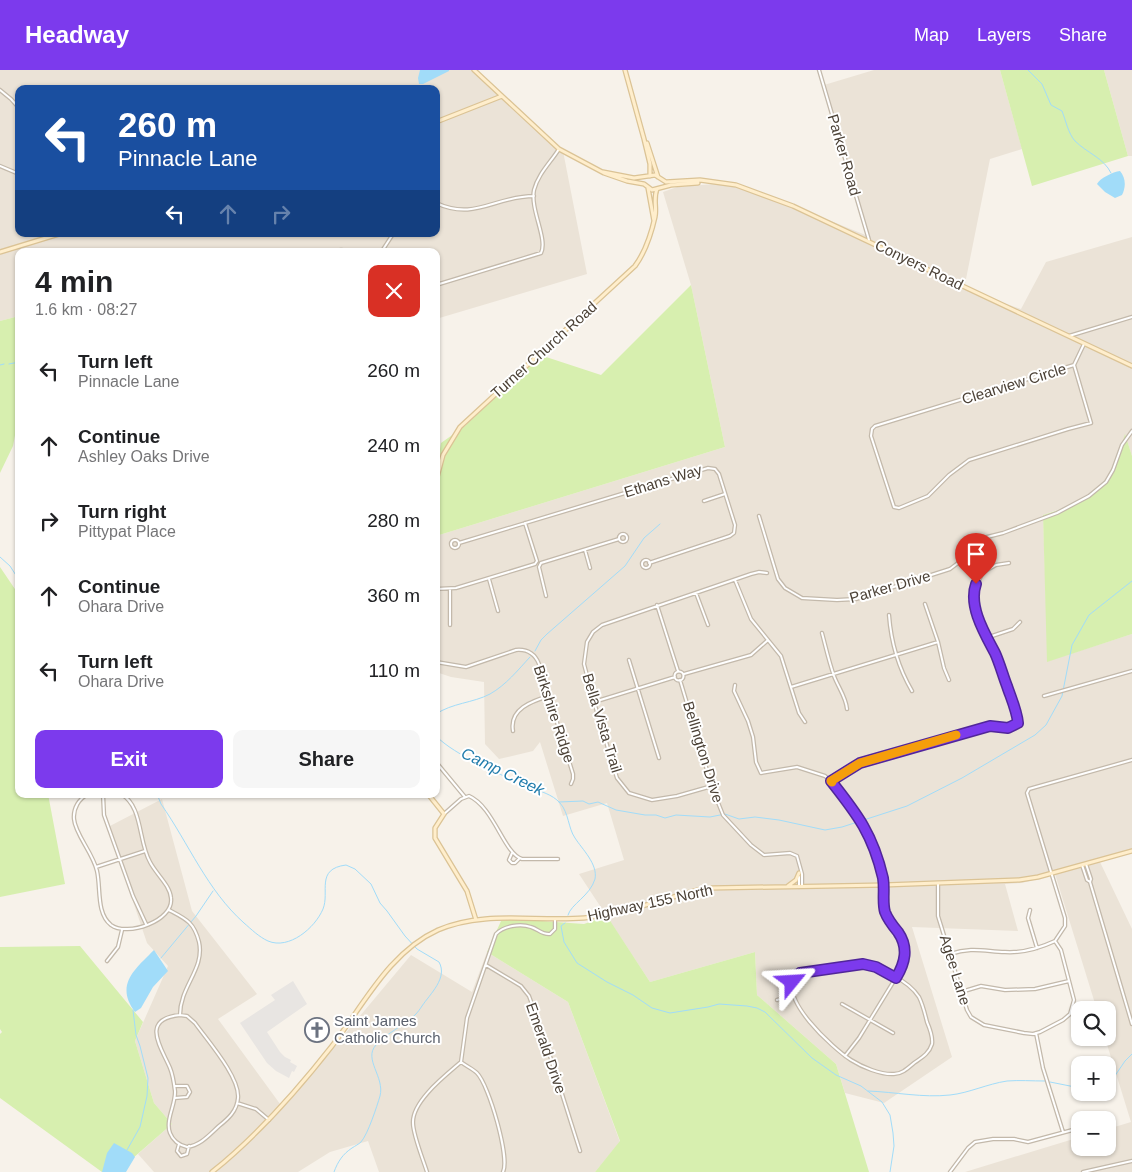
<!DOCTYPE html>
<meta charset="utf-8">
<style>
body{margin:0;font-family:Helvetica,sans-serif;background:#f6f6f6;color:#202124;height:100vh;display:flex;flex-direction:column;font-size:19px;white-space:nowrap}
*{box-sizing:border-box;margin:0}
p{font-size:16px;color:#757577}
.icon{flex:none;width:28px;height:28px;fill:none;stroke:currentColor;stroke-width:2;stroke-linecap:round;stroke-linejoin:round}
.map{position:relative;flex:1;overflow:hidden}
.side{position:absolute;left:15px;top:178px;width:425px;height:550px;display:flex;flex-direction:column;background:#fff;border-radius:10px;box-shadow:0 1px 4px #0004}
.side>*{flex:none}
.hud{position:absolute;left:15px;top:15px;width:425px;height:152px;border-radius:10px;box-shadow:0 1px 4px #0004;background:#1a4fa0;color:#fff;overflow:hidden}
.fabs{position:absolute;left:1071px;top:931px;display:grid;gap:10px}
.fabs a{display:grid;place-items:center;width:45px;height:45px;border-radius:10px;background:#fff;box-shadow:0 1px 4px #0004;font-size:25px}
.pin{position:absolute;display:grid;place-items:center;width:42px;height:42px;color:#fff;margin:-51px -21px;border-radius:50% 50% 50% 0;rotate:-45deg;box-shadow:0 0 5px #0007}
.pin .icon{rotate:45deg}
.me{position:absolute;width:55px;margin:-28px;rotate:63deg;stroke-linejoin:round;filter:drop-shadow(0 0 4px #0008)}
.turn{display:flex;align-items:center;gap:18px;height:105px;padding:0 20px;font-size:22px}
.turn .icon{width:65px;height:65px;stroke-width:2.5}
.turn b{display:block;font-size:35px;line-height:42px}
.lanes{display:flex;align-items:center;height:48px;padding:0 20px;background:#0003;justify-content:center;gap:25px;direction:ltr}
.lanes .off{opacity:.35}
.round{display:grid;place-items:center;flex:none;width:52px;height:52px;border-radius:10px;background:#f6f6f6}
.head{display:flex;align-items:center;justify-content:space-between;height:85px;padding:0 20px}
h1{font-size:30px;font-weight:600;line-height:38px}
.cta{display:flex;gap:10px;margin-top:auto;padding:10px 20px}
.cta a{flex:1;height:58px;border-radius:10px;background:#7c3aed;color:#fff;font-size:20px;font-weight:600;line-height:58px;text-align:center}
.cta a+a{background:#f6f6f6;color:#202124}
ul{padding:0;list-style:none}
li{display:flex;align-items:center;gap:15px;height:75px;padding:0 20px}
li div{flex:1}
li b{display:block;font-size:19px}
li em{font-style:normal}
header{display:flex;align-items:center;gap:30px;box-sizing:border-box;height:70px;padding:0 25px;background:#7c3aed;color:#fff}
header strong{font-size:24px}
nav{display:flex;gap:28px;margin-inline-start:auto;font-size:18px}
.map>svg:first-child{display:block}
</style>
<header>
<strong>Headway</strong>
<nav><a>Map</a><a>Layers</a><a>Share</a></nav>
</header>
<div class="map">
<svg width="1132" height="1102" viewBox="0 0 1132 1102">
<rect width="100%" height="100%" fill="#f7f2ea"/>
<path fill="#ebe3d7" fill-rule="evenodd" d="M0,0H475L563,81L587,204L436,249V181H19V246L0,251ZM19,19H436V164H19Z
M874,0H1000L1022,79L990,89L964,219L1021,239L1046,192L1132,167V386L1125,365L1115,394L1101,418L1077,433L1043,445L1048,591L1132,564V783L1100,792L1132,859V1102H965L1080,1067V1078H1108V1059L1131,1052L1105,968H1108V940H1097L1055,804L1022,813L1005,814L1018,861L912,857L952,987L884,1033L845,1023L836,994L757,925L755,882L650,912L579,804L624,790L607,733L563,746L540,672L533,681L499,689L485,674L484,612L451,607L436,602V466L725,377L691,215L663,122L677,117L714,114L754,120L868,166L824,15Z
M1104,0H1132V86H1128Z
M162,729L192,841L257,924L218,949L283,1038L411,885L472,922L487,882L568,932L620,1072L595,1102H379L368,1071L330,1082L298,1102H154L138,1084L172,1054L154,1033L135,971L168,896L147,873L108,757Z"/>
<path fill="#d7efaf" d="M1000,0H1104L1128,86L1032,116Z
M691,215L725,377L436,466V403L441,373L465,356L540,285L601,305Z
M19,246V344L13,376L0,403V251Z
M1125,364L1132,386V564L1047,592L1043,445C1061,439 1087,432 1101,418C1112,407 1120,379 1125,364Z
M0,497L19,525V724H48L65,814L0,827Z
M607,846L650,912L755,882L757,925L836,994L869,1102H595L620,1071L568,932L487,882L501,851L514,849L584,854Z
M80,876L143,952L135,971L154,1033L172,1054L117,1102H102L0,1028V964L2,962L0,959V877Z"/>
<path fill="#e8e5e2" d="M293,911L307,934L267,962L280,982L285,987L291,990L290,992L297,996L294,1002L292,1001L289,1008L276,1001L267,993L240,953L275,930L271,925Z"/>
<path fill="#a1dcf9" d="M420,0H449V1L423,14H419L418,8Z
M1120,101C1126,108 1126,117 1122,125L1115,128L1105,122L1097,114C1100,108 1113,102 1120,101Z
M154,880L168,901L153,917L141,938L135,942C115,915 134,900 154,880Z
M114,1073L132,1083L135,1087L126,1102H102L107,1083Z"/>
<g fill="none" stroke-linecap="round" stroke-linejoin="round">
<path stroke="#a1dcf9" stroke-width="1" d="M1028,0L1042,14L1051,35L1062,41C1066,51 1068,63 1075,71C1087,83 1104,88 1111,103
M9,294L19,292
M0,295L4,294
M0,487L10,496L19,510
M535,581L541,570L547,564L625,496L644,468L660,454
M436,644C452,633 473,633 490,624C506,615 518,600 530,587
M436,666C454,685 505,707 530,717C541,722 552,724 560,733C569,743 568,758 575,768C582,779 598,794 595,809C590,826 571,834 568,845
M157,724L161,734C189,774 207,820 244,853C251,859 259,867 268,871C289,880 315,858 323,839C330,822 315,799 346,795L355,799L371,814L380,833L387,841L405,866L417,879L439,892C448,908 430,924 422,936C420,939 418,942 415,945C403,956 387,963 376,975C363,989 385,1007 380,1026C377,1036 368,1064 361,1072C359,1074 355,1076 352,1078C343,1084 338,1091 334,1102
M559,732L583,731L589,734L598,732L616,740L645,745H656L665,748L676,745L710,747L725,744L739,749L755,747L779,750L825,760L842,757L907,736L962,708L1035,665L1046,655L1062,626L1072,575L1089,545L1132,511
M565,853L561,856L564,872L577,893L607,912L633,925L652,938L670,943L708,937L719,934L747,936L757,938L765,942L812,988L836,1005L861,1016L882,1032L890,1045L893,1063L894,1076L890,1102
M161,888L196,846L213,821
M1050,1012L1080,1018
M1108,1016L1125,991L1132,984
M868,1021C895,1022 923,1028 950,1025C969,1023 987,1014 1007,1011C1019,1010 1032,1011 1045,1011
M1094,1022L1100,1025L1103,1022
M127,1080L140,1057L147,1026L148,1008L140,976L136,965L133,940"/>
<defs>
<path id="street" d="M819,0L869,170
M0,20L11,29L19,38
M0,96L19,104
M436,133C475,151 495,126 534,126
M334,181L341,180L352,181
M382,181L393,164
M436,215L541,183C548,169 530,140 534,120C538,104 551,92 559,79
M1069,266L1132,247
M1074,295L1091,353L1068,359L969,390L949,405L928,426L899,438L894,437L871,366L872,359L875,356Z
M1074,295L1084,274
M704,431L725,424
M759,446L778,509L785,518L802,528L837,530L856,529L950,499L958,493L967,472L1003,463L1057,443L1089,426L1106,412L1113,400L1122,375L1132,361
M525,453L537,491L535,494
M619 468a4 4 0 1 1 8 0a4 4 0 1 1-8 0Z
M451 474a4 4 0 1 1 8 0a4 4 0 1 1-8 0Z
M459,473L708,398L715,399L719,404L735,455L734,463L730,466L649,493
M585,480L590,498
M642 494a4 4 0 1 1 8 0a4 4 0 1 1-8 0Z
M541,493L619,469
M541,493L539,497L546,526
M489,509L498,541
M735,510L751,549L781,586L799,643L805,652
M436,519L456,518L535,494
M450,519V555
M696,523L708,555
M925,534L938,572L944,598L949,610
M657,535L678,601
M889,545C891,572 898,597 912,621
M822,563C826,578 829,592 834,606C838,617 846,627 847,639
M986,568L1013,559L1020,552
M629,590L659,688
M436,592L466,597L516,580C527,579 535,584 539,594L573,704V709L571,714
M674.5 606a4.5 4.5 0 1 1 9 0a4.5 4.5 0 1 1-9 0Z
M684,604L751,585L768,570
M680,610L713,720L723,745L751,775L764,785L790,783L797,786L802,804V815
M735,615L734,621L748,651L753,667L756,692L761,703L797,697L825,706L831,711C859,746 890,787 884,835
M791,617L938,572
M1044,626L1132,601
M594,632L675,607
M513,661C509,639 532,631 549,626
M436,692L465,727
M831,711L860,693L990,656L1008,657L1019,653L996,584L986,568L974,530V521L982,504L987,500L996,495L1009,493
M712,716L677,726L652,730L629,723L617,708L594,632L584,594L587,572L593,562L602,555L751,504L759,502L767,503
M88,724C79,729 73,738 74,749C75,764 93,783 97,801C101,818 96,843 111,855C127,867 174,851 171,828C170,815 156,804 150,792C138,771 143,736 121,724
M103,724L104,745L133,826L146,854
M444,744L461,729L469,726C494,737 504,784 522,789H558
M512,783L509,790L512,793H515L519,789
M1086,794L1091,809L1090,812L1132,954
M1082,795L1087,810L1090,812
M96,797L145,781
M799,807V817
M938,813V846L967,940L971,947L984,955L1024,963L1033,964L1040,962L1063,950L1070,944L1074,930L1061,880L1055,871L1065,856V848L1027,723L1029,719L1036,717L1132,690
M169,840C186,849 194,852 199,872C205,899 180,916 180,945
M1030,840L1028,848L1037,878
M950,884C971,877 983,881 1005,882C1021,883 1040,878 1055,871
M107,891L118,877L122,860
M857,894C875,893 909,911 919,927C923,935 925,944 927,952C930,959 933,967 932,974C929,984 921,988 914,993C908,998 902,1004 894,1004C881,1005 862,997 851,990C834,979 775,927 797,904Z
M486,895L521,916L529,926L544,967L580,1081
M792,911L790,909L789,905L792,903L796,905
M961,922L981,916L1005,920L1035,919L1069,911
M777,930L794,925
M842,934L893,963
M180,945L187,946L195,953C207,970 240,1007 238,1028C237,1041 228,1049 219,1056C209,1065 201,1075 187,1077C179,1075 173,1071 170,1063C165,1050 176,1034 175,1021C174,1013 173,1005 170,998C161,977 140,949 180,945Z
M1036,963L1043,998L1063,1062
M845,986L859,968L900,901C913,876 898,867 887,847C882,837 881,825 881,815
M461,992C466,996 473,999 477,1003C489,1015 510,1088 503,1102
M175,1028L187,1027L190,1022L187,1016H175
M237,1033L256,1039L269,1050
M179,1074L177,1081L181,1086L187,1084L189,1076
M427,1102C423,1089 413,1065 413,1053C412,1031 446,1005 461,992L467,948L496,864C504,856 520,853 531,857C538,859 542,865 550,864L555,859V849
M950,1102L968,1078L975,1072L993,1069H1014L1028,1072L1080,1058
M1083,1102L1132,1091"/>
<path id="secondary" d="M474,0L559,79L604,103L627,111L644,114L652,120L671,115L698,113
M625,0L644,69L650,94V106
M436,52L502,26
M647,73L658,107
M603,102L634,108L655,105L666,112L700,110L736,115L793,136L1132,296
M648,118L654,151
M0,182L59,164
M436,411L443,385L460,357L635,196C646,181 651,165 655,147C657,138 653,129 657,119
M428,724L444,744L435,758V768L467,821L476,850
M788,816L796,810L799,803
M212,1102C257,1066 296,1022 332,976C363,936 389,882 438,860C483,840 536,852 584,848C623,844 660,830 698,820L712,818L884,815L1019,810L1038,807L1132,781"/>
</defs>
<use href="#street" stroke="#c3b9ab" stroke-width="4.5"/>
<use href="#secondary" stroke="#dbc395" stroke-width="5.5"/>
<use href="#street" stroke="#fff" stroke-width="2"/>
<use href="#secondary" stroke="#fec" stroke-width="3"/>
</g>
<g fill="none" stroke-linecap="round" stroke-linejoin="round">
<defs>
<path id="route" d="M792,912L794,907L800,903L863,894L876,897L896,908C905,893 909,878 898,862C893,856 888,850 885,842C882,832 885,820 883,808C873,765 858,745 831,711L860,693L990,656L1008,658L1018,653C1017,641 1011,628 1007,616C1003,606 1000,594 995,583C985,564 968,536 976,514"/>
</defs>
<use href="#route" stroke="#51269a" stroke-width="12"/>
<use href="#route" stroke="#7c3aed" stroke-width="9"/>
<path stroke="#f59e0b" stroke-width="9" d="M832,712L831,711L860,693L956,665"/>
</g>
<defs>
<symbol id="church-ring" viewBox="-11 -11 22 22"><circle r="9.5" fill="#fff" stroke="#6b7280" stroke-width="1.5"/><path d="M-1.2-6h2.4v3.5h3.3v2.4h-3.3V6h-2.4V-.1h-3.3v-2.4h3.3Z" fill="#6b7280"/></symbol>
</defs>
<g fill-rule="evenodd">
<use href="#church-ring" x="303" y="946" width="28" height="28"/>
</g>
<g text-anchor="middle" stroke-width="4" stroke-linejoin="round" paint-order="stroke">
<g font-size="15" fill="#4c4237" stroke="#fff">
<text transform="translate(844 85) rotate(74)" y="5">Parker Road</text>
<text transform="translate(919 195) rotate(26)" y="5">Conyers Road</text>
<text transform="translate(544 280) rotate(-42)" y="5">Turner Church Road</text>
<text transform="translate(1014 314) rotate(-17)" y="5">Clearview Circle</text>
<text transform="translate(663 411) rotate(-17)" y="5">Ethans Way</text>
<text transform="translate(890 517) rotate(-16)" y="5">Parker Drive</text>
<text transform="translate(554 644) rotate(72)" y="5">Birkshire Ridge</text>
<text transform="translate(602 653) rotate(73)" y="5">Bella Vista Trail</text>
<text transform="translate(703 682) rotate(73)" y="5">Bellington Drive</text>
<text transform="translate(650 833) rotate(-12)" y="5">Highway 155 North</text>
<text transform="translate(955 900) rotate(73)" y="5">Agee Lane</text>
<text transform="translate(546 978) rotate(71)" y="5">Emerald Drive</text>
</g>
<g font-size="15" fill="#5b616d" stroke="#fff" text-anchor="start">
<text x="334" y="956">Saint James<tspan x="334" dy="17">Catholic Church</tspan></text>
</g>
<g font-size="16" font-style="italic" fill="#1f7bab" stroke="#fff">
<text transform="translate(503 701) rotate(26)" y="6">Camp Creek</text>
</g>
</g>
</svg>
<div class="fabs">
<a><svg class="icon" aria-label="search" viewBox="0 0 24 24"><circle cx="10" cy="10" r="6"/><path d="M15 15l6 6"/></svg></a>
<a>+</a>
<a>−</a>
</div>
<div class="pin" style="left:976px;top:514px;background:#d93025"><svg class="icon" aria-label="arrive" viewBox="0 0 24 24"><path d="M6 21V4h12l-3 4 3 4H6"/></svg></div>
<svg class="me" style="left:792px;top:912px" viewBox="-20 -20 40 40"><path d="M0-17L14 15 0 8-14 15z" fill="#7c3aed" stroke="#fff" stroke-width="4"/></svg>
<div class="hud">
<div class="turn"><svg class="icon" aria-label="left" viewBox="0 0 24 24"><path d="M17 20v-9H6M10 6l-5 5 5 5"/></svg><div><b>260 m</b>Pinnacle Lane</div></div>
<div class="lanes"><svg class="icon" aria-label="left" viewBox="0 0 24 24"><path d="M17 20v-9H6M10 6l-5 5 5 5"/></svg><svg class="icon off" aria-label="ahead" viewBox="0 0 24 24"><path d="M12 20V5M6 11l6-6 6 6"/></svg><svg class="icon off" aria-label="right" viewBox="0 0 24 24"><path d="M7 20v-9h11M14 6l5 5-5 5"/></svg></div>
</div>
<section class="side">
<div class="head"><div><h1>4 min</h1><p>1.6 km · 08:27</p></div><a class="round" style="background:#d93025;color:#fff"><svg class="icon" aria-label="close" viewBox="0 0 24 24"><path d="M6 6l12 12M18 6L6 18"/></svg></a></div>
<ul>
<li><svg class="icon" aria-label="left" viewBox="0 0 24 24"><path d="M17 20v-9H6M10 6l-5 5 5 5"/></svg><div><b>Turn left</b><p>Pinnacle Lane</p></div><em>260 m</em></li>
<li><svg class="icon" aria-label="ahead" viewBox="0 0 24 24"><path d="M12 20V5M6 11l6-6 6 6"/></svg><div><b>Continue</b><p>Ashley Oaks Drive</p></div><em>240 m</em></li>
<li><svg class="icon" aria-label="right" viewBox="0 0 24 24"><path d="M7 20v-9h11M14 6l5 5-5 5"/></svg><div><b>Turn right</b><p>Pittypat Place</p></div><em>280 m</em></li>
<li><svg class="icon" aria-label="ahead" viewBox="0 0 24 24"><path d="M12 20V5M6 11l6-6 6 6"/></svg><div><b>Continue</b><p>Ohara Drive</p></div><em>360 m</em></li>
<li><svg class="icon" aria-label="left" viewBox="0 0 24 24"><path d="M17 20v-9H6M10 6l-5 5 5 5"/></svg><div><b>Turn left</b><p>Ohara Drive</p></div><em>110 m</em></li>
</ul>
<div class="cta"><a>Exit</a><a>Share</a></div>
</section>
</div>
